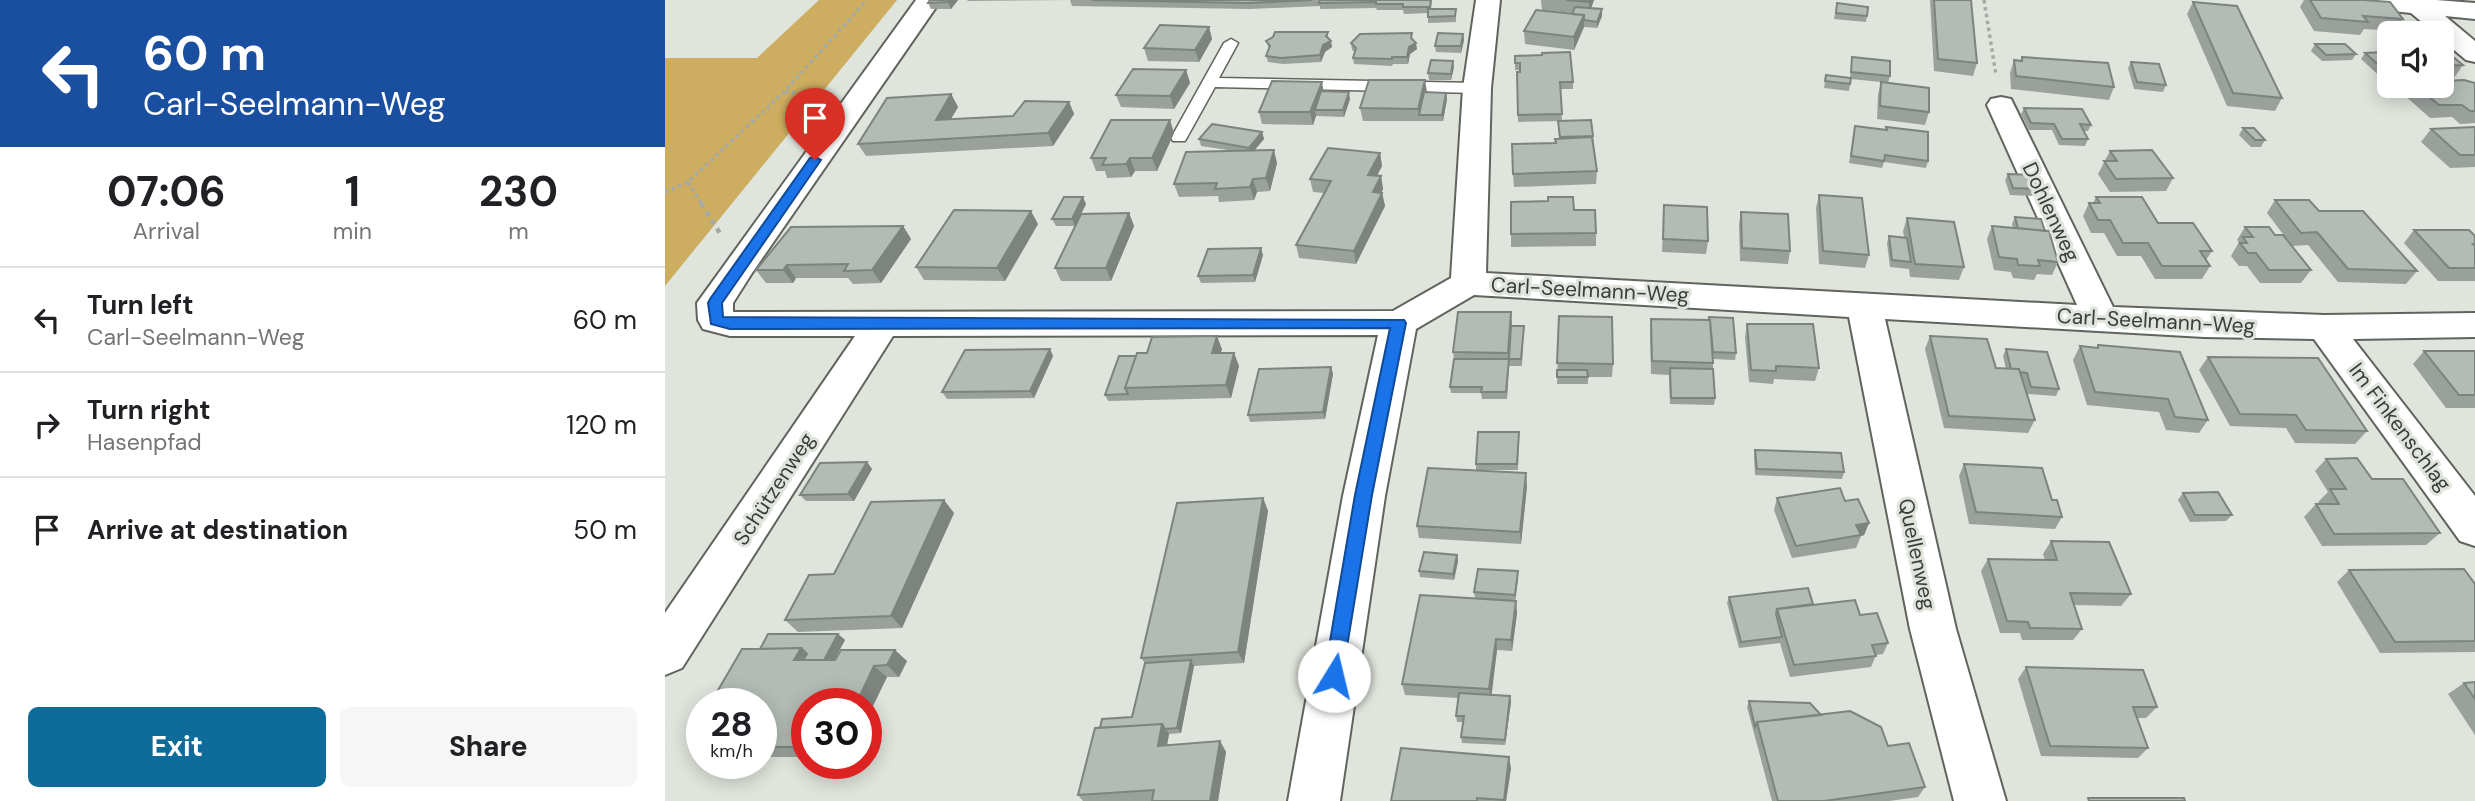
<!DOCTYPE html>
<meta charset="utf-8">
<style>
body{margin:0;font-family:"DM Sans",sans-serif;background:#f6f6f6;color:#202124;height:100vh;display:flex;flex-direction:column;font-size:26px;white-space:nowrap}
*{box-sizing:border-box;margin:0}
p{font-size:23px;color:#757577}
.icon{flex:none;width:38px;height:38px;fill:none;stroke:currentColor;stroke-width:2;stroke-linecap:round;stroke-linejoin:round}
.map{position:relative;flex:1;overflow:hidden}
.side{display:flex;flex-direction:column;background:#fff;width:665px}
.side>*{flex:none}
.banner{background:#1a4fa0;color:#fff;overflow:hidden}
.buttons{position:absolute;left:1712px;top:21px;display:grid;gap:14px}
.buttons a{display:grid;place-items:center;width:77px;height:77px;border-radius:10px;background:#fff;box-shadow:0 4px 18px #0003;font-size:35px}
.speed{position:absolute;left:21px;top:688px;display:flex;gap:14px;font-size:35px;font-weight:700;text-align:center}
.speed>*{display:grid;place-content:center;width:91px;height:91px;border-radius:50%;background:#fff;box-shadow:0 4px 18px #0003;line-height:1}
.speed small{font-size:18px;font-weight:400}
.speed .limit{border:10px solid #d22;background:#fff;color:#111}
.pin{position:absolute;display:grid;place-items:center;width:60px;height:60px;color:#fff;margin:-72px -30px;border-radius:50% 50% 50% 0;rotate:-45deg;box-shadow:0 0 7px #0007}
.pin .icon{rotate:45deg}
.me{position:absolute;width:77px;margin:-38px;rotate:9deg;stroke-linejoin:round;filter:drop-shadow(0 0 5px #0008)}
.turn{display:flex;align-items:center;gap:24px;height:147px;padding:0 28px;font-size:32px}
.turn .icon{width:91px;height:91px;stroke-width:2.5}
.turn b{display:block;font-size:49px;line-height:60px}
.eta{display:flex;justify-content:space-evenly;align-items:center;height:119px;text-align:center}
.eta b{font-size:42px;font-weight:700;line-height:49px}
.action{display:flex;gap:14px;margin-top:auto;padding:14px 28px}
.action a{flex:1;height:80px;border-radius:10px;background:#0e6b9a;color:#fff;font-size:28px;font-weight:700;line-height:80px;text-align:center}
.action a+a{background:#f6f6f6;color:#202124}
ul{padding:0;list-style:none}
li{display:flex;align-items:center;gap:21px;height:105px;padding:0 28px;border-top:2px solid #e0e0e0}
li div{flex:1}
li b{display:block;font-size:26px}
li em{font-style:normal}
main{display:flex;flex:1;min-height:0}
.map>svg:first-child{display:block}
</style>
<main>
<section class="side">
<div class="banner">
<div class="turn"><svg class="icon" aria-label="left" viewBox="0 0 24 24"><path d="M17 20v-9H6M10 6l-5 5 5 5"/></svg><div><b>60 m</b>Carl-Seelmann-Weg</div></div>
</div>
<div class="eta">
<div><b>07:06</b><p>Arrival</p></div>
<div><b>1</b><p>min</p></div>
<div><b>230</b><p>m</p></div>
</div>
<ul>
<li><svg class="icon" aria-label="left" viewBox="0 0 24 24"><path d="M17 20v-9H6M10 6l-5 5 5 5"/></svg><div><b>Turn left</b><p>Carl-Seelmann-Weg</p></div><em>60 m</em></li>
<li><svg class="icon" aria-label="right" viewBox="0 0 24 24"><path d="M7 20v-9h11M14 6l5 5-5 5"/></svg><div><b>Turn right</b><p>Hasenpfad</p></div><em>120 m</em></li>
<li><svg class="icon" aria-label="arrive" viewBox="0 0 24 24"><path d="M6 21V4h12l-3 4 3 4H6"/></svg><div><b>Arrive at destination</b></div><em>50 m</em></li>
</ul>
<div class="action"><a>Exit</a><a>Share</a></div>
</section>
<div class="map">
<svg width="1810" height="801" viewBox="0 0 1810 801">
<rect width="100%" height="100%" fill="#dfe4dc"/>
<path fill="#cdad5f" d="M154,0H232L0,286V58H92Z"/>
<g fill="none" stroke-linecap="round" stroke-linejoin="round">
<defs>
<path id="lane" d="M566,39L573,43L554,78L812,83L820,88L812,93L550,87L520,141H508L506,138L559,43Z"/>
<path id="street" d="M251,0H276L87,273L68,303V312L728,311L786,278L798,88L811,0H835L826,88L821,273L1412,305L1322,105L1326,99L1336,97L1346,99L1448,307L1659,315L1810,313V337L1688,339L1810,496V546L1795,541L1649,339L1539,337L1220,319L1291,629L1341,801H1289L1245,629L1184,317L809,295L751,329L720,496L675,801H623L678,496L713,335L228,336L17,668L0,675V613L190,336H65L38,329L33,320L32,303Z
M1676,0H1771L1810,3V19L1780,16L1810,41V62L1801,60L1776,39V33H1770L1746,13L1688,7L1679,5Z"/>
</defs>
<use href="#lane" stroke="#60645d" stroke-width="3"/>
<use href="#street" stroke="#60645d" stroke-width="4"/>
<path stroke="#a6aaa4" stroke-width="3.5" stroke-dasharray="3.5 3.5" stroke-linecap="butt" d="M1319,0L1331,75
M120,92L157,95
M23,182L37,204
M0,192L23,182L119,92L202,0"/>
<path stroke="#a6aaa4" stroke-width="4.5" stroke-dasharray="5 5" stroke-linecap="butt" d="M36,203L56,235"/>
<use href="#lane" fill="#fff" fill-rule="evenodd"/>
<use href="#street" fill="#fff" fill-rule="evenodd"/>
</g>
<path fill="#9aa19c" d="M265,0H293L286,9H266L263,3Z
M302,0H767L766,9L791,15V22L763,23V13L739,14L738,10H712L711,8L655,9V6L585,9L407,6L405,0L303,1Z
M876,0H929L926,8L937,9V16L932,28L919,27L909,50L860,44L859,31L907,13L877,10Z
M1265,0H1306L1312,63L1308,76L1269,71Z
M1639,0H1699L1738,19L1730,31L1699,29L1695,35L1649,31L1635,7Z
M1528,2L1617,98L1610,111L1562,106L1522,14Z
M1172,3L1202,16L1201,22L1169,19Z
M544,27L547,39L534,62L483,61L479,48Z
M663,32V39L667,47L660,52L656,62L618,64L603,62L601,56L604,49L601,41Z
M798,34L799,40L796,53L771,52L770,46Z
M748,40L752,49L745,54L743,64H728L727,66L689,64L688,58L690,52L687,50L686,43Z
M1650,44L1691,54L1687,60L1657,61L1646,51Z
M1724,45V81H1720L1696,59L1700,53L1719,52Z
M1776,47L1798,65L1789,78H1776Z
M850,56L908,82V89H895L897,121L853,122L852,72H855V70H850Z
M1187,57L1225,76L1223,83L1264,112L1260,125L1212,119L1213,95L1216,82L1186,79L1184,91L1159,88L1161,75L1185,78Z
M1357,57L1449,87L1444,100L1346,89L1345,73L1349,60L1355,61Z
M1466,62L1501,85L1498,92L1469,89L1463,68Z
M789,67L786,80H764L763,73Z
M521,70L525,83L509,109L456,107L451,95Z
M1810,83V123L1795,124L1787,117L1765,118L1738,94L1743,86H1776Z
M659,92L685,99L679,117L651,116L648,125L597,124L594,112Z
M762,92L781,93L782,99L778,121H698L695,108Z
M286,94L293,107L285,120L348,116L404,102L409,114L388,146L201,156L193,144Z
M1359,108L1426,125L1423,131H1419L1423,139L1420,146L1394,145L1387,130H1364L1356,114Z
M893,121L928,136L932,171L931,184L849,187L848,174L891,143L894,139Z
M1190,126L1220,130L1221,127L1263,161L1261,168L1219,162L1217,168L1184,163Z
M1810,127V167L1785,168L1756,142L1766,129Z
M1578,128L1600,140L1596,147H1586L1574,135Z
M597,132L599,139L589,151L612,163L605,191L592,192L589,200L554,202L553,196L514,197L509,184L569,151L536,146L534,139Z
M509,133L492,171H470L466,177L442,178L440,171H431L426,158Z
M1445,151L1508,178L1501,191L1445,192L1433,174Z
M715,153L717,166L712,176H716L718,189L716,193H717L720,206L691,264L634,258L631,245L659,193L648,192L645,179Z
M1343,174L1372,189L1369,196L1345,195L1340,180Z
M1154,195L1204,255L1200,268L1154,264L1151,208Z
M1431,197L1493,223L1547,251L1541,260L1545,266L1537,279H1490L1476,256H1452L1439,233H1426L1418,216L1424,203H1428Z
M1610,200L1654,211L1752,271L1741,284L1673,282L1643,245L1627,246L1602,213Z
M883,201L909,210L931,233V246L846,247V234Z
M421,204L410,226H391L387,219Z
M999,205L1043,241L1041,254L997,252Z
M1076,212L1125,251L1123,264L1075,261L1074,225Z
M464,213L469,226L446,281H396L390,268Z
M1350,217L1379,231L1393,262L1387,275L1372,274L1369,280L1348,278L1346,272L1329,270L1322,239L1327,226L1348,228L1347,224Z
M1242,218L1299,267L1294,280L1245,277L1244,269L1225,267L1222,243L1224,236L1239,237L1238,231Z
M373,224L340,281L259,280L251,267Z
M238,226L246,239L216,283L188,284L183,278H131L128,283H101L91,270Z
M1580,227L1610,235L1646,270L1636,283H1595L1582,266H1574L1566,256L1574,242L1572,240Z
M1749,230L1810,236V281H1773L1739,243Z
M598,255L590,282L536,283L533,276Z
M894,316L948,364L947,377H923V384H892Z
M1044,317L1071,353L1070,360L1048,359V369L1050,398L1049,405L1005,404L1004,375L986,374L985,332L986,319L1043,320Z
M1082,324L1154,368L1150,381L1109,379L1108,384L1084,382L1080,337Z
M847,326H859L857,366H844L842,399H817L816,393H786L785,387L789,359L788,352Z
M1265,336L1331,368L1341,369L1338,356L1341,349L1394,389L1391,396L1362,394L1358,380H1357L1370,420L1363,433L1279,428L1260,349Z
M1433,345L1543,420L1534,433L1501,430L1494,412L1422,405L1408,360L1415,346L1431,348Z
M557,349L555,353H569L574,366L566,398L443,401L440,395L471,356Z
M1759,351H1810V408H1781L1748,364Z
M388,356L369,398L282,399L277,392Z
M1543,357L1702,431L1690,444L1630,443L1621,428L1565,426L1534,370Z
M666,367L668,374L660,419L585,422L583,415Z
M854,432L853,470H811V464Z
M1090,450L1179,472L1177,479L1090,475L1089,457Z
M1661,459L1707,479L1775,533L1761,545L1657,546L1639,517L1651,504H1655L1653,502L1663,492L1650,471Z
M202,462L207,469L189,501H141L135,495Z
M1299,464L1387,500L1397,517L1390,529L1304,524L1294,476Z
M862,486L856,544L754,538L752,526Z
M1518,493L1567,515L1561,521L1525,522L1513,500Z
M598,498L603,511L579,663L529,666L516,733L504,734L502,745L555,741L561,752L553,801H418L413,795L435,728L467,717L480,663L476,658Z
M1112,498L1180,501L1204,523L1199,535L1196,536L1191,548L1127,558L1109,510Z
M289,513L237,628L133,632L120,620L169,574Z
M1386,541L1466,594L1456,606L1409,605L1417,629L1408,640H1357L1355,633H1335L1316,571L1323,559L1380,560L1378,554Z
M792,555L793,561L789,580L755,577L754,571Z
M1684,570L1810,584V652L1715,653L1672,582Z
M853,571V578L850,601L852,613L847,651L832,650L826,695L846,702L840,745L797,743L796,737L798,722H792L791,716L793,698L740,695L737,684L810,598L809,592Z
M1064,597L1148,604L1195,615L1223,643L1218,654L1211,655L1206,667L1125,677L1115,643L1074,648L1062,603Z
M173,634L180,640L169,660L242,661L234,677H222L204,714L209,718L142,704V757H96L95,649Z
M1361,667L1492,707L1481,718H1472L1483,748L1473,758L1376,756L1353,679Z
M1810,682V735L1783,694L1799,683Z
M1084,701L1156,715L1223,746L1260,787L1253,797L1224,801H1107L1082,707Z
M846,768L841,801H726Z"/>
<path fill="#7d837f" d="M285,0H293L286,9L283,2Z
M925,0H929L924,14V2Z
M937,9V16L932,28V22Z
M919,15V27L909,50V37Z
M544,27L547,39L534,62L530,50Z
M798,34L799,40L796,53V46Z
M666,41L667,47L660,52L656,62L655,55L658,45Z
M751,43L752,49L745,54L743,64L742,57L744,47Z
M788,61L789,67L786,80V74Z
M521,70L525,83L509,109L505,96Z
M760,80L762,92L754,115L753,109Z
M657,82L659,94L650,110L651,116L648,125L645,112Z
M684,92L685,99L679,117L678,110Z
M781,93L782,99L778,121L777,115Z
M286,94L293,107L278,133L271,120Z
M404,102L409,114L388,146L383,133Z
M505,120L509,133L492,171L487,158Z
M597,132L599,139L586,154L584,148Z
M609,150L612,163L605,191L601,178Z
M715,153L717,166L705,188L703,175Z
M465,158L470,171L466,177L461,164Z
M716,176L718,189L711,205L708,192Z
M588,179L592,192L589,200L585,187Z
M717,193L720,206L691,264L689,251Z
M418,197L421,204L410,226L407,219Z
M366,211L373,224L340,281L332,268Z
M464,213L469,226L446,281L441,268Z
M238,226L246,239L216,283L207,270Z
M596,248L598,255L590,282L588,275Z
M122,265L131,278L128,283L118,270Z
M846,312L847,325L844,359L842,399L843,353Z
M552,336L557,349L552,366L547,353Z
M385,349L388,356L369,398L365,391Z
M569,353L574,366L566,398L561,385Z
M666,367L668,374L660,419L658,412Z
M202,462L207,469L189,501L183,494Z
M861,473L862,486L856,544L855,532Z
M598,498L603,511L579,663L573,652Z
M279,500L289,513L237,628L226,616Z
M1204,523L1199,535L1196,536L1191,525Z
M792,555L793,561L789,580L788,574Z
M853,571V578L850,601V595Z
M851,601L852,613L847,651L846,640Z
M173,634L180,640L163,671L156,665Z
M831,639L832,650L826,700L824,689Z
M136,648L149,660H129Z
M230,650L242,661L234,677L222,665Z
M526,660L529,666L516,733L512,728Z
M209,666L222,677L204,714L209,718L201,733V704H191Z
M845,696L846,702L840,745V740Z
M497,724L504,734L500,756L493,746Z
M555,741L561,752L553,801H545Z
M844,757L846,768L841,801H839Z"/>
<path fill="#b3bbb5" stroke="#7d837f" stroke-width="2" d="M265,0H285L283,2L263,3Z
M427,0H647L583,3Z
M655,0H766L765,7H738V4H711V2L654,3Z
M901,0H925L924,2Z
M1269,0H1306L1312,63L1273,59Z
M1645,0H1699L1725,2L1738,19L1698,16L1703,22L1656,18Z
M1528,2L1572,6L1617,98L1568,93Z
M1172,3L1203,7L1202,16L1171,13Z
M910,7L937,9L932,22L919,20V15L907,14Z
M763,9H791L790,16L763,17Z
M871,10L919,15L909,37L859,31Z
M495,25L544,27L530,50L479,48Z
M610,32H663L661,36L666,41L658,45L655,55L616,58L601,56L605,46L601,41L608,37Z
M747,33L746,38L751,43L744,47L742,57H727V59L688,58L691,48L686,43L695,34Z
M773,33L798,34L796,46H770Z
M1650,44H1680L1691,54L1661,55Z
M1776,47L1798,65L1776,66Z
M905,52L908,82H895L897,114L853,115L852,72H855V63H850V56L877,55V53Z
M1721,52L1724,54V74L1700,53Z
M1187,57L1225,61V76L1186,72Z
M1357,57L1443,63L1449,87L1351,76L1349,60L1357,61Z
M766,60L788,61L786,74L763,73Z
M1466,62L1494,64L1501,85L1472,82Z
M468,69L521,70L505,96L451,95Z
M1161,75L1186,78L1185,84L1160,81Z
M704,80H760L753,109L695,108Z
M1799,80L1810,83V111H1805L1797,105H1774L1751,86H1776V81Z
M607,81L657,82L645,112H594Z
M1216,82L1264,88V112L1215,106Z
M656,91L684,92L678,110H650Z
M759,92L781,93L777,115H754Z
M286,94L271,120L348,116L360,101L404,102L383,133L193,144L222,98Z
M1359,108L1417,109L1426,125L1415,124L1423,139H1397L1389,124L1366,123Z
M446,120H505L487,158H465L461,164L437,165L441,158H426Z
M926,120L928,136L895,137L893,121Z
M547,124L597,132L584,148L534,139Z
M1190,126L1222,130L1221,127L1263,132V161L1220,155L1219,161L1186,156Z
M1810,127V155H1795L1766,129Z
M1578,128H1589L1600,140H1590Z
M927,137L932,171L848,174L847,144L891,143L890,139Z
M663,148L715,153L703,175L716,176L708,192L717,193L689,251L631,245L666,181L645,179Z
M609,150L601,178L588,179L585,187L550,189L552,183L509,184L521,152Z
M1487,150L1508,178L1451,179L1439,161H1452L1445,151Z
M1343,174L1367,175L1372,189L1348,188Z
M1154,195L1197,198L1204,255L1158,251Z
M399,197H418L407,219H387Z
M883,197H908L909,210H930L931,233L846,234V202L883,201Z
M1431,197H1477L1493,223H1528L1547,251H1535L1545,266H1497L1483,243H1458L1445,220H1433L1424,203H1435Z
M1610,200H1644L1654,211H1698L1752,271L1683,269L1652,232L1636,233Z
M999,205L1042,207L1043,241L998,239Z
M289,210L366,211L332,268L251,267Z
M1076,212L1123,214L1125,251L1077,248Z
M464,213L441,268H390L416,214Z
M1350,217L1376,219L1380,231L1353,228Z
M1242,218L1289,222L1299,267L1250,264Z
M238,226L207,270L179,271L183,264L122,265L118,270H91L126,227Z
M1327,226L1384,231L1393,262L1373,260L1375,266L1353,265L1352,259L1334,257Z
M1580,227H1604L1610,235H1618L1646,270H1604L1591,253H1583L1575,243H1582L1578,237H1588Z
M1749,230H1804L1810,236V244H1808L1810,246V268H1784Z
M1224,236L1242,238L1246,262L1227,260Z
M596,248L588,275L533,276L543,249Z
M793,312H846L843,353L788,352Z
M894,316L947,317L948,364L892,363Z
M1044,317L1068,318L1071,353L1048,352L1045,320H1044Z
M986,319L1045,320L1048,363L987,361Z
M1082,324H1148L1154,368L1111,366V371L1086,370Z
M846,326H859L856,359H844L841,392H816L817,387H785L789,359H844Z
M552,336L547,353H569L561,385L460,388L472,353H482L487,337Z
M1265,336L1322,339L1331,368L1354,369L1370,420L1284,416Z
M1433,345L1515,352L1543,420L1510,417L1503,399L1430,392L1415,346L1433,348Z
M385,349L365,391L277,392L300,350Z
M1341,349L1382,352L1394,389L1366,387L1362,373L1355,372L1354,369H1346Z
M1759,351H1810V395H1794Z
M454,356H471L460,388L463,394L440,395Z
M1543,357L1653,358L1702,431L1641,430L1631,415L1575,414Z
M666,367L658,412L583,415L594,369Z
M1005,368L1048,369L1050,398H1006Z
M892,370H922L923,377H892Z
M813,432H854L852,464H811Z
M1090,450L1176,453L1179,472L1092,469Z
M1692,458L1707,479H1738L1775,533L1669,534L1651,504H1674L1665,489H1681L1661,459Z
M202,462L183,494L135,495L155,463Z
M1299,464L1377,468L1387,500H1392L1397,517L1311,512Z
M763,468L861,473L855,532L752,526Z
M1175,488L1180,501L1193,499L1204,523L1191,525L1196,535L1131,546L1112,498Z
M1553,492L1567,515H1530L1518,493Z
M598,498L573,652L476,658L512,503Z
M279,500L226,616L120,620L144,575L169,574L206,502Z
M1386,541L1444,542L1466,594L1405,593L1417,629L1365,628L1363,622L1342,621L1323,559L1392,560Z
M759,552L792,555L788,574L754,571Z
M813,569L853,571L850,595L809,592Z
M1799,569L1810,584V641L1730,642L1684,570Z
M1143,588L1148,604L1112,609L1111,614L1117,637L1076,642L1064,597Z
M755,595L851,601L846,640L831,639L824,689L737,684Z
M1190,600L1195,615L1212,613L1223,643L1207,645L1211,656L1129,665L1112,609Z
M103,634H173L159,660H138L142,654L136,648L95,649Z
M136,648L129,660H170L176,650H230L222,665L209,666L191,704H142V747H96V704H45L77,649Z
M526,660L512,728L500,729L497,724L435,728L437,719L467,717L480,663Z
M1361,667L1478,670L1492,707H1468L1483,748L1385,746Z
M1810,682V699L1799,683Z
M794,693L845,696L840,740L796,737L799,716H791Z
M1084,701L1145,703L1156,715L1092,722L1090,727Z
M1185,711L1216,727L1223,746L1244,743L1260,787L1159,801H1113L1092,722Z
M497,724L493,746L555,741L545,801H487L489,790L413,795L430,728Z
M736,748L844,757L839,800L812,798V801H726Z
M1423,798H1519L1520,801H1424Z"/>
<path fill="#1a73e8" stroke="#114b97" stroke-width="2" d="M150,157L156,160L57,303L58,317L739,320L741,323L707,495L676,683L669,686L662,683L659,676L690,495L725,328L65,329L46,324L43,303L45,299L145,158Z"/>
<g text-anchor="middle" stroke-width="6" stroke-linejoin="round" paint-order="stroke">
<g font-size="21" fill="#3b3d3a" stroke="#dfe4dc">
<text transform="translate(1386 212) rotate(65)" y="7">Dohlenweg</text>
<text transform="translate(925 290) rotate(3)" y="7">Carl-Seelmann-Weg</text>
<text transform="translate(1491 321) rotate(3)" y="7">Carl-Seelmann-Weg</text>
<text transform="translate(1735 427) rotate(53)" y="7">Im Finkenschlag</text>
<text transform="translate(109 489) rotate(-57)" y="7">Schützenweg</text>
<text transform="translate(1252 554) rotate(78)" y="7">Quellenweg</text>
</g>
</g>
</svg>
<div class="buttons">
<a><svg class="icon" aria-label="sound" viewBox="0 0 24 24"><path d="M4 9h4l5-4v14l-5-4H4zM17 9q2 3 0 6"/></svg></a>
</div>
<div class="speed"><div>28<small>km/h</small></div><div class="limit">30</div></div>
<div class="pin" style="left:150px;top:160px;background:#d93025"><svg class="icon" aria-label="arrive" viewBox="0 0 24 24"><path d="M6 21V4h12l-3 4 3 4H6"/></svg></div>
<svg class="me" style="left:669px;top:676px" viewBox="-20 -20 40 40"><circle r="19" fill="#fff"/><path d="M0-13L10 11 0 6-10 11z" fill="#1a73e8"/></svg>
</div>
</main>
